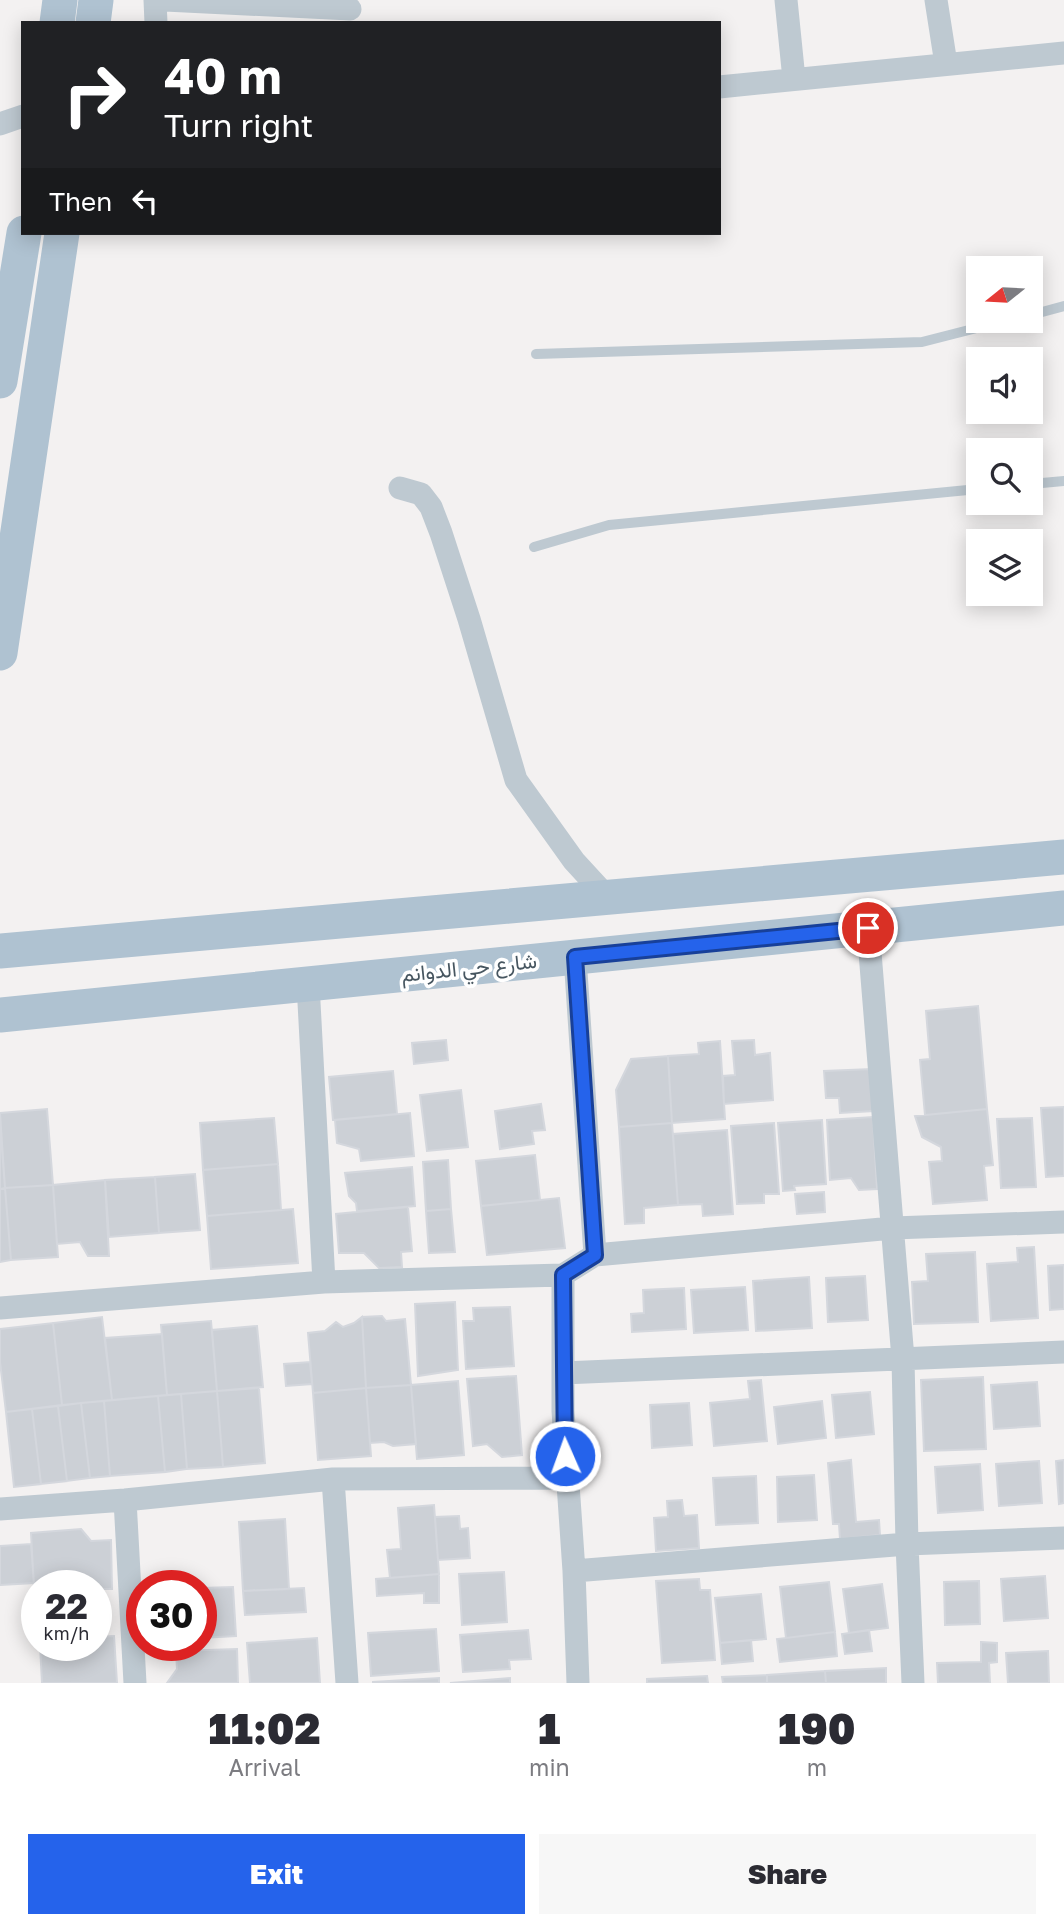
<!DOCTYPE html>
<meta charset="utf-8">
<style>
body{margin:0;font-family:"Golos Text",Vazirmatn,sans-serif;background:#f7f7f7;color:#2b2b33;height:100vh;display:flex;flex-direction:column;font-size:26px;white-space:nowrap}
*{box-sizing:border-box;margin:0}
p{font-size:23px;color:#7c7c81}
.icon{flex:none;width:38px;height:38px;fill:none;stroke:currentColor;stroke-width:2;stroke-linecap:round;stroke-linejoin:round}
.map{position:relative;height:1683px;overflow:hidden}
.sheet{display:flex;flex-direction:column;background:#fff;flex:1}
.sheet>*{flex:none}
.guide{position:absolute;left:21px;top:21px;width:700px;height:214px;border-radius:0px;box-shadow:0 4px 18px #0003;background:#202124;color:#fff;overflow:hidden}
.needle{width:46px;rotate:252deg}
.tools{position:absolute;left:966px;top:256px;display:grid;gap:14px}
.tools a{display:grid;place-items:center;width:77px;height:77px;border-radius:0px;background:#fff;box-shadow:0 4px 18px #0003;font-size:35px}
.speed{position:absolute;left:21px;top:1570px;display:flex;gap:14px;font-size:35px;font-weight:700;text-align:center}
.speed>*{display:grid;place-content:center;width:91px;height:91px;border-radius:50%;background:#fff;box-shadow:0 4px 18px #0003;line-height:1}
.speed small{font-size:18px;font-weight:400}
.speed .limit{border:10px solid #d22;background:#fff;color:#111}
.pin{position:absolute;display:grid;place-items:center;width:60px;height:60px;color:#fff;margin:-30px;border:4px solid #fff;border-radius:50%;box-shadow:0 2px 7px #0007}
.me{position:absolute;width:77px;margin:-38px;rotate:358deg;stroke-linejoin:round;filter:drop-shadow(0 0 5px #0008)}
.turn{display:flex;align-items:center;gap:24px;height:147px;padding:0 28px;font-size:32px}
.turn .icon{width:91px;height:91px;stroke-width:2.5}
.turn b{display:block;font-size:49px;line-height:60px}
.then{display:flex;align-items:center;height:66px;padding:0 28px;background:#0003;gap:14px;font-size:26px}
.eta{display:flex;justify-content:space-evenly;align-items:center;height:119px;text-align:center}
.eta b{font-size:42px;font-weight:800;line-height:49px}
.primary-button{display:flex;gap:14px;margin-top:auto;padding:14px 28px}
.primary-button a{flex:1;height:80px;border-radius:0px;background:#2563eb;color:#fff;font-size:28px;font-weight:800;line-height:80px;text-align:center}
.primary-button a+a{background:#f7f7f7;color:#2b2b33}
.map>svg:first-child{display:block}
</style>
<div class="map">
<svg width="1064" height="1683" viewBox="0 0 1064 1683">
<rect width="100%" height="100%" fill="#f3f1f1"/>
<path fill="#ccd0d6" stroke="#d4d7dd" stroke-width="2" d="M978,1006L987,1109L925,1115L920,1060L930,1059L926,1011Z
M446,1040L448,1060L414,1064L412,1043Z
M754,1040L755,1055L770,1053L773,1100L724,1104L723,1076L735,1075L732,1041Z
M720,1041L725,1119L672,1123L668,1056L699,1054L698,1043Z
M668,1056L672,1123L619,1127L616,1090L631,1059Z
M872,1069L874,1111L840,1113L839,1098H826L824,1071Z
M393,1071L397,1114L333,1120L329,1077Z
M461,1090L468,1147L427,1151L420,1095Z
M541,1104L545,1130L532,1131L534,1144L500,1149L495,1111Z
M1064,1107V1176L1046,1177L1041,1108Z
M47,1109L53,1185L5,1188L0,1113Z
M987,1109L993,1165L984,1166L987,1200L933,1204L929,1162L942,1161L941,1147L922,1137L915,1116Z
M410,1113L414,1156L361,1161L359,1149L337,1143L335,1120Z
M873,1117L877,1189L859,1190L851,1178L830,1180L827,1120Z
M274,1118L278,1164L203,1170L200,1123Z
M1032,1118L1036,1187L1001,1188L997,1119Z
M822,1120L826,1184L794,1186L795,1190L783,1191L778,1123Z
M672,1123L678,1205L644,1208V1223L625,1224L619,1127Z
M774,1123L779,1194H764V1203L737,1204L731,1126Z
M0,1124L5,1188L0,1189Z
M727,1130L733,1214L703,1216L702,1204L678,1205L673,1134Z
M535,1155L540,1200L481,1206L476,1161Z
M448,1160L451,1209L426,1211L423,1162Z
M278,1164L281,1210L207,1216L203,1170Z
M412,1167L415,1206L357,1211L356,1203L349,1196L345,1173Z
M195,1174L200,1230L159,1233L155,1177Z
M155,1177L159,1233L109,1237L105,1180Z
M105,1180L109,1256H88L80,1242L57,1244L53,1185Z
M53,1185L58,1257L11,1260L5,1188Z
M5,1188L11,1260L0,1262V1189Z
M824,1192L825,1212L797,1214L795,1194Z
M559,1198L565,1248L487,1255L481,1206Z
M408,1207L412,1251L401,1252L402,1267L379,1268L364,1253H339L336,1214Z
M293,1209L298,1263L211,1269L207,1216Z
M451,1209L455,1252L429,1253L426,1211Z
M1034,1247L1038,1318L991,1321L987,1264L1018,1262L1017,1248Z
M975,1252L978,1322L914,1324L912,1282L928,1281L926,1254Z
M1064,1265V1309L1050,1310L1048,1266Z
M865,1276L868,1320L828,1322L826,1278Z
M809,1277L812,1328L756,1331L753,1281Z
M745,1287L748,1330L694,1333L691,1290Z
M684,1288L686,1329L632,1332L631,1314L644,1313L643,1290Z
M455,1302L458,1370L418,1376L415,1304Z
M510,1307L514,1366L466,1369L463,1321H474L473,1308Z
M382,1316L386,1321L405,1319L411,1385L366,1388L362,1317Z
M102,1317L112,1400L62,1405L53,1323Z
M362,1317L366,1388L313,1393L308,1333L325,1331L336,1322L343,1327L354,1323Z
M211,1321L217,1391L167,1395L161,1325Z
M53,1323L62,1405L6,1412L0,1362V1329Z
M257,1326L263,1387L217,1391L212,1330Z
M162,1334L167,1395L112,1400L105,1338Z
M310,1362L312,1384L286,1386L284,1364Z
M516,1376L522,1455L502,1457L487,1444L473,1446L467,1379Z
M983,1377L986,1449L924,1451L921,1380Z
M761,1380L767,1441L714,1446L710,1403L750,1399L748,1381Z
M458,1381L464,1455L417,1459L411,1385Z
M1037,1382L1040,1426L994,1429L991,1385Z
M411,1385L416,1444L393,1446L384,1442L370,1443L366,1388Z
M259,1388L265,1463L223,1467L217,1391Z
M366,1388L371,1456L318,1460L313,1393Z
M217,1391L223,1467L187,1469L181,1394Z
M870,1392L874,1434L836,1438L832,1395Z
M181,1394L187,1469L165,1472L158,1396Z
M158,1396L165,1472L110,1476L104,1401Z
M104,1401L110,1476L90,1478L81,1403Z
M822,1401L826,1438L778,1444L774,1407Z
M81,1403L90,1478L67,1481L58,1406Z
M689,1403L692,1445L652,1448L650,1405Z
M58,1406L67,1481L41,1484L32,1409Z
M32,1409L41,1484L14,1487L6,1412Z
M851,1460L856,1522L879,1520L880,1535L840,1539L839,1524H833L828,1463Z
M1064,1460V1503L1059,1504L1056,1461Z
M1039,1461L1042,1503L999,1506L996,1464Z
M980,1464L983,1510L938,1513L935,1467Z
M814,1475L817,1520L778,1522L777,1477Z
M756,1476L758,1523L716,1525L713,1478Z
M682,1500L684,1516L697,1515L699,1548L656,1551L654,1518L668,1517L667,1501Z
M434,1505L439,1574L390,1578L387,1550L401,1549L398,1508Z
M459,1516L460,1529L468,1528L470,1558L438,1560L435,1517Z
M285,1519L289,1589L243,1591L239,1522Z
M81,1529L91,1541L111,1540L112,1589H96V1586H37V1589H34L31,1533Z
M31,1544L34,1583L0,1585V1546Z
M504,1572L507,1622L462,1625L459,1574Z
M439,1574V1603H424V1593L377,1596L376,1579Z
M1045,1576L1048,1618L1004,1621L1001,1579Z
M699,1579L700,1590H710L715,1660L662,1663L656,1581Z
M979,1581L980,1624L945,1625L944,1582Z
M829,1582L835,1632L786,1638L780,1587Z
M882,1584L888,1628L849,1633L843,1589Z
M233,1587L236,1636L201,1638V1588Z
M304,1588L306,1612L245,1615L243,1591Z
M761,1594L766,1639L720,1643L715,1598Z
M436,1629L439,1671L371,1676L368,1633Z
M528,1630L531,1659L509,1660L510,1669L463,1672L460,1635Z
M869,1630L872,1651L845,1654L842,1634Z
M835,1632L837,1656L780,1662L777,1639Z
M114,1636L117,1683H42L40,1645H96V1637Z
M317,1638L320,1683H250L247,1643Z
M751,1640L753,1661L722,1664L720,1643Z
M981,1642L997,1643V1662L989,1663L990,1683H938L937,1663L981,1662Z
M237,1649L238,1683H167L177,1669L176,1651Z
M1048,1651L1049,1683H1008L1006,1653Z
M886,1668V1683H826L825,1671Z
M825,1671L826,1683H767V1675Z
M767,1675V1683H723L722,1677Z
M707,1676L708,1683H647V1679Z
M439,1678V1683H373V1682Z
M510,1678V1683H450Z"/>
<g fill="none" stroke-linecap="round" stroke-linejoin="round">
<path stroke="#bec9d1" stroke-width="10" d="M1031,315L1064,306
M536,354L922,342L1008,320
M1031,484L1064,481
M534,547L609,525L978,489"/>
<path stroke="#bec9d1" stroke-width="23" d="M155,0L156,23
M165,0L350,9
M786,0L794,79
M936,0L946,64
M719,87L1064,53
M0,124L23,116
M400,488L421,494L431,507L441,533L469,619L516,780L574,861L608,898
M868,928L903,1359L907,1544L913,1683
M575,957L595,1255L563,1275V1411L574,1571L578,1683
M308,984L324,1282
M595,1255L893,1228L1064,1222
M0,1308L324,1282L563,1275
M563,1373L1064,1352
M333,1479L347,1683
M125,1500L135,1683
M0,1509L125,1500L333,1479L566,1478
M574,1571L907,1544L1064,1538"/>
<path stroke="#afc2d1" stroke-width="35" d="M57,23L60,0
M93,23L96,0
M0,381L24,233
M0,653L62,233
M0,951L1064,857
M0,1015L1064,908"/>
</g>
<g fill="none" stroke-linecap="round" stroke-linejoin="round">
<defs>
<path id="route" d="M565,1456L563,1275L595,1255L575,957L868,928"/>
</defs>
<use href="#route" stroke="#184099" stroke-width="18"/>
<use href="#route" stroke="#2563eb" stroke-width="12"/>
</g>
<g text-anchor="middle" stroke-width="7" stroke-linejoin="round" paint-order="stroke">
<g font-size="21" fill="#475660" stroke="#fff">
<text transform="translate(469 968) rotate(-6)" y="7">شارع حي الدوانم</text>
</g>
</g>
</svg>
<div class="tools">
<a><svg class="needle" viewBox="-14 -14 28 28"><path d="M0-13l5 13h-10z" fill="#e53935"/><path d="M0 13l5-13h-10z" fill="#7c7c81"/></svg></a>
<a><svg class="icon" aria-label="sound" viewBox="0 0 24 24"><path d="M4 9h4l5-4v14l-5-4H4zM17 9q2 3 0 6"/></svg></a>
<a><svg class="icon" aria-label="search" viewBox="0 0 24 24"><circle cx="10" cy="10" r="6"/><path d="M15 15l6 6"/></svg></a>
<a><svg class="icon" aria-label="layers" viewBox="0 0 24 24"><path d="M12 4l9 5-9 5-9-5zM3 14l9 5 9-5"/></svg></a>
</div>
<div class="speed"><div>22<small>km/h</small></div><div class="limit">30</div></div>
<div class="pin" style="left:868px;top:928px;background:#d93025"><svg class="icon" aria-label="arrive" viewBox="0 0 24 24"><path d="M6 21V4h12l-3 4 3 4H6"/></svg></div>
<svg class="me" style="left:565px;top:1456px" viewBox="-20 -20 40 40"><circle r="17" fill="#2563eb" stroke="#fff" stroke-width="3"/><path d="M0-11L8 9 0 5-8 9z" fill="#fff"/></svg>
<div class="guide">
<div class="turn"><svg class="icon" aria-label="right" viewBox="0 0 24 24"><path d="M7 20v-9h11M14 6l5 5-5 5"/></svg><div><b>40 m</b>Turn right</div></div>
<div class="then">Then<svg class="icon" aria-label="left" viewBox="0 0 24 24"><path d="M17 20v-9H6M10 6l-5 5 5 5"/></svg></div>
</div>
</div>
<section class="sheet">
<div class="eta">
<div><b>11:02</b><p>Arrival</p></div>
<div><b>1</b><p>min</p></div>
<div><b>190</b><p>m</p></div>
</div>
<div class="primary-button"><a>Exit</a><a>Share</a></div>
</section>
